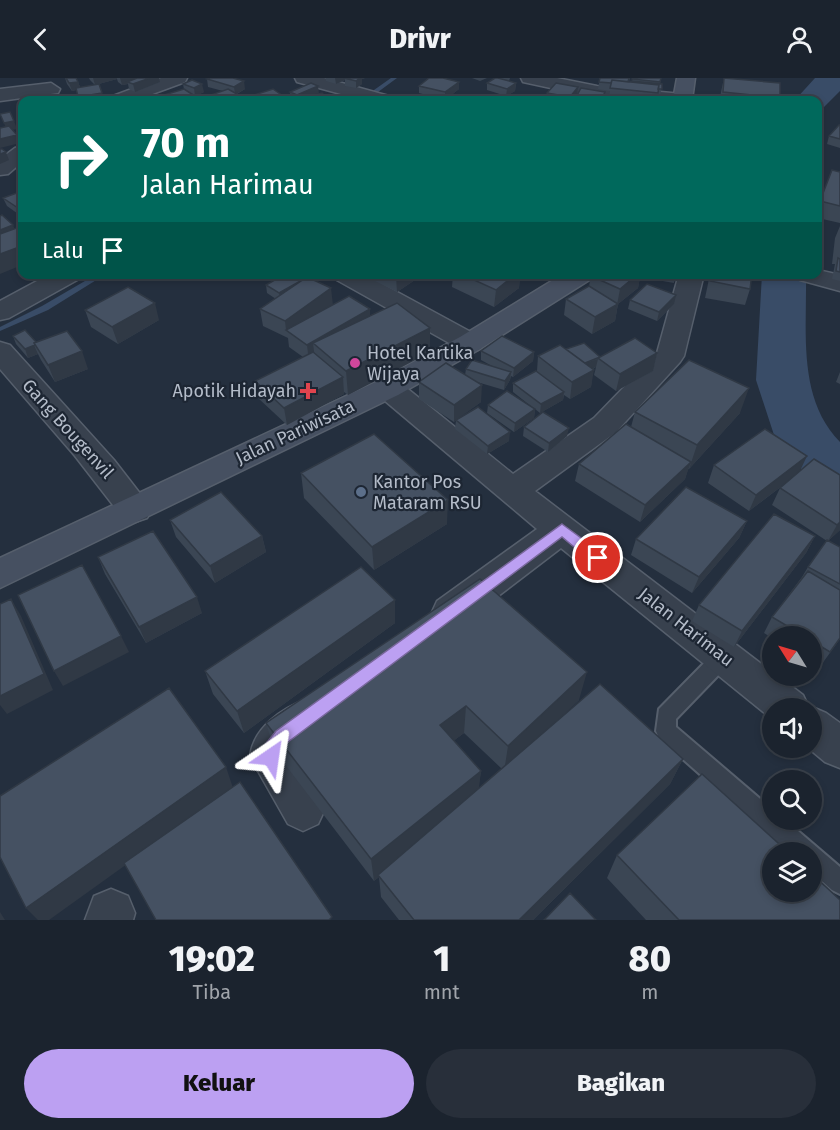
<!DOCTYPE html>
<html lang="id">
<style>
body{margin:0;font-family:"Fira Sans",sans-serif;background:#282f3a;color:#f1f3f6;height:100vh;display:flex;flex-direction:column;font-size:22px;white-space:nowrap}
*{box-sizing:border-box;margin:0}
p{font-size:20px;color:#a0a4aa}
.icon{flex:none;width:33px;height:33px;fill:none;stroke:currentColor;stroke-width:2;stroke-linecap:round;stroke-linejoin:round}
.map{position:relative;height:842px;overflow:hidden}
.drawer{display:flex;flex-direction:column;background:#1b232e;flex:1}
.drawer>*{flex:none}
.hud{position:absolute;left:18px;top:18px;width:804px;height:183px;border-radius:12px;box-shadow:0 3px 9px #0003,0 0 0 2px #39404a;background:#00695c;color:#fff;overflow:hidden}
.needle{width:39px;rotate:307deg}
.tools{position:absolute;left:762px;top:548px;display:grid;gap:12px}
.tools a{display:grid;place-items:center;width:60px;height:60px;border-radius:50%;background:#1b232e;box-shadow:0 3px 9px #0003,0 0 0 2px #39404a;font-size:30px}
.pin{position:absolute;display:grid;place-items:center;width:51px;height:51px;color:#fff;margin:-26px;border:3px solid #fff;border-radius:50%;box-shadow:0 2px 6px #0007}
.me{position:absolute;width:66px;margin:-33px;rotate:32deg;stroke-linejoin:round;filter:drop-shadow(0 0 4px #0008)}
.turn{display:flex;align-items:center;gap:21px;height:126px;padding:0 24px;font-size:27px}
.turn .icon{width:78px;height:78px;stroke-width:2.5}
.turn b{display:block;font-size:42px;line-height:51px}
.then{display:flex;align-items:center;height:57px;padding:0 24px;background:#0003;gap:12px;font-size:22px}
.eta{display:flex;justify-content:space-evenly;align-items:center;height:102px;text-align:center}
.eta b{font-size:36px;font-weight:800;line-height:42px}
.primary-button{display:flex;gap:12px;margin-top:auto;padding:12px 24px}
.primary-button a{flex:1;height:69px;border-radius:36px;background:#bca0f2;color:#111;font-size:24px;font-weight:800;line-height:69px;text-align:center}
.primary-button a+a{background:#282f3a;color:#f1f3f6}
header{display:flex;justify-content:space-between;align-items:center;height:78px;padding:0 24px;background:#1b232e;font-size:27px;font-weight:800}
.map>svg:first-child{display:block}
</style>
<header><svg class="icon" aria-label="back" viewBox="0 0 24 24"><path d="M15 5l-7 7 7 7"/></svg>Drivr<svg class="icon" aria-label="person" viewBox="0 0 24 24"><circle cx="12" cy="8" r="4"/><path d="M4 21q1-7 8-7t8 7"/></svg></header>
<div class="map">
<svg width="840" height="842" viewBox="0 0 840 842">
<rect width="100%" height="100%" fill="#242f3e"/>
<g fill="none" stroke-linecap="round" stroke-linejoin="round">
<path fill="#394c67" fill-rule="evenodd" d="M391,0H397L378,14H374V12Z
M97,196H106L48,232L0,253V249L42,228Z"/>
<path fill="#394c67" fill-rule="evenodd" d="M815,0H840V13L824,29L818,31V22H795Z
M762,196H806C807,254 797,320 840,364V421L820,415L774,357L756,302Z"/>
<defs>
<path id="lane" d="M723,571L730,573L733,579L730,585L676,641V649L772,731V741H784L840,789V816L832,812L812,794V774H788L659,660L656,653L659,631L716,573Z"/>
<path id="street" d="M161,0H187L185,4L136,22H110L113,18Z
M295,0H324L389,18L392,22H363L297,4Z
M521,0H557L597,8L682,16L692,22L597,20L523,4Z
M51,5L60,11L58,15L0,23V11Z
M22,68V84L8,96L0,97V81L15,70Z
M818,192L840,197V213L800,202L796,197L818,196Z
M50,196H82L79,201L9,240L0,242V223Z
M332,196H364L480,259L484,265L480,271L470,274L460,271L335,201Z
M679,196H704L684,278L680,284L616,354L535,413L772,594V597H777L803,617L809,630H772V641L561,470L463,545L450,549L437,545L432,534L437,523L537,451L378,317L373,310L378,303L388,300L398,303L513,396L594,340L657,275Z
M0,264L10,267L114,382L152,431L147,440L135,444L123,440L75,378L0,291Z
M307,621L321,627L327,640L321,653L293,676L318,716L325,731L318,746L303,753L288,746L250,679C253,650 281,631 307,621Z
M812,629L826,635L840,645V690L825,684L807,669H812L810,630Z
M111,811L128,818L135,835L133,842H85L94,818Z"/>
<path id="secondary" d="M677,0H695L692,22H673Z
M563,196H594L591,201L480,271L398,317L0,510V480L378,303L460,259Z"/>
</defs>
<use href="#lane" stroke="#565f6c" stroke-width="4"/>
<use href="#street" stroke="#565f6c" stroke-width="3"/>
<use href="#secondary" stroke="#565f6c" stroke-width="3"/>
<use href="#lane" fill="#38414e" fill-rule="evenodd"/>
<use href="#street" fill="#38414e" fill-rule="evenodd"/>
<use href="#secondary" fill="#465061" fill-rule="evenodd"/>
</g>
<path fill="#3b4654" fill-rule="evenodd" d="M65,0L78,4L80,9L76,12L72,13L67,6Z
M89,0H159L160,4L135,14L129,11L128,6L122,7L118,4L117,1L95,7L90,2Z
M326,0H365L362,1V6L356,10L345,8V2L336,6L326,3Z
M472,0H487L480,3Z
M495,0H510L509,3L516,5L515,13L506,18L487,12V5Z
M600,0H630L629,4L632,3L633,0H661L660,6H662L660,19H657L656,22H608L610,13L598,11Z
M724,0L780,20L779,22H720L721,14Z
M207,1L245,11L237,16L238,22H208V18L223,13L208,9Z
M459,4V11L445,22L419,15V8Z
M183,6L204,14L195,18L198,20L199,22H165L164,17L184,11Z
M578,9L572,22H546L547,15Z
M290,14L319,16L329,22H311L310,20L304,22H291Z
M254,17L283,18L284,21L286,22H255Z
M840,47V70L827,66L829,58Z
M832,92L840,94V145L818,140V129Z
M22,113L21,138L7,128L3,120Z
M840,148V203L832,201L835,186H832L835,160Z
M375,196H424L397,214L375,203Z
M453,196H520L519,210L494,229L452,209Z
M593,196H676L674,205L640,199L638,210L618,226L615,243L592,256L564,237L566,221L589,208L591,198Z
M710,196H777L776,201L752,198L750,211L745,227L705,220Z
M322,201L317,204L333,227L370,238L430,274L348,317L344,314V316L287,347L258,320L255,303L303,279L289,269L288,260L263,248L260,231L276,221L267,215L266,207Z
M630,222L674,226L657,243L628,231Z
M85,232L159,242L118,266L91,249Z
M13,258L36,264L88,291L55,304L41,282L38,276L28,280L16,266Z
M566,272L600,279L657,275L653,293L616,313L594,297L596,289L593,291L591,309L570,321L564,317L563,322L540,335L535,331L534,340L514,354L487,335L488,327L532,329L513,314V305L537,293L538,278Z
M481,273L534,274L533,283L513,299L511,298L510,302L504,312L477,304L481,324L457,341L509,363L487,376L455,351L456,342L454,344L419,321V304L465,297L466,291L492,288L481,282Z
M840,294V306L836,304Z
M635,334L740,335L689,391H688L685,401L640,444L575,403L579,386L631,349Z
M524,349L567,358L548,374L523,358Z
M714,387L800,393L840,397V452L828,463L840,469V561L819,590L812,585V558H772V560L764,555L772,539L802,499L808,489L827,463L772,427L780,410L782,408L749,433L708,405Z
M301,395L447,446L374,492L304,420Z
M170,442L262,458L266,474L215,505L176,459Z
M747,443L739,460L692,515L631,477L636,461Z
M815,458L806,475L734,569L692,543L699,527Z
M98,479L202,535L146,565L105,496Z
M480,501L579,622L555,645L683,681L670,706L533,842H399L381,819L379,799L374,803L274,672L266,645ZM464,655L502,691L478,711L481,693L453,663Z
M395,522V545L244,655L213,616L205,593Z
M617,777L840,842H646L607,800Z"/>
<path fill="#303945" d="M93,0H117V1L95,7Z
M120,0H159L160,4L135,14L133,6L127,4L128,6L122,7Z
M335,0H345V2L336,6Z
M356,0H365L362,1V6L356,10Z
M244,3L245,11L236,16L238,22H218L235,16L234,9Z
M78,4L81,11L72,13L69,5Z
M459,4V11L445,22V14Z
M516,5L515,13L506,18L507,11Z
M202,6L204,14L195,18L194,10Z
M318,8L319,16L310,18V20L304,22H298L297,17Z
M578,9L577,17L572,22H569L570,19Z
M102,15L104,22H79L78,19Z
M283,18L284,22H268Z
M14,43L17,51L7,53L4,45Z
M17,57L20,65L0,70V61Z
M6,74L9,82L0,86V76Z
M22,128V138H21L18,130Z
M13,147L16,155L0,162V152Z
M22,168V187L0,196V176Z
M313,196H322V201L280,223L279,215Z
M398,196H424L397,214L396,198Z
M516,196H520L519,210L494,229L496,212Z
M638,196H641L638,210L618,226L615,243L592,256L595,239L617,227L620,211Z
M331,210L333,227L286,252L285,243Z
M676,217L674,226L657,243L659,234Z
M155,225L159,242L118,266L112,249Z
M370,231V248L313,265L315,281L309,284L307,267Z
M430,250V274L348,317L346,293Z
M34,267L38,276L28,280L25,271Z
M82,273L88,291L55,304L48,287Z
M534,274L533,283L513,299L514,290Z
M657,275L653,293L616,313L620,296Z
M598,281L596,289L581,295L582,286Z
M594,292L591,309L570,321L572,304Z
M511,294L510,302L504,312L505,303Z
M343,299L344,316L287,347L284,330Z
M482,307L481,324L454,344V327Z
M749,310L740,335L689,391L697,367Z
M564,314L563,322L540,335L541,326Z
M535,331L534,340L514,354L515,345Z
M569,350L567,358L548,374L549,365Z
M510,354L509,363L487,376L488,368Z
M807,378L799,395L749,433L756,417Z
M691,384L685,401L640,444L645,427Z
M448,422L447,446L374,492L372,469Z
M747,443L739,460L692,515L699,499Z
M840,444V452L828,463L837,447Z
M262,458L266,474L215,505L210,488Z
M815,458L806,475L734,569L742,553Z
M197,519L202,535L146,565L139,549Z
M11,521L21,538L53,612L7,636L0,627V618Z
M395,522V545L244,655L237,633Z
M121,558L129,574L63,608L54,593Z
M587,594L579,622L504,694L508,668Z
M466,628L464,655L439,674L440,647Z
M683,681L670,706L533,842H519Z
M226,689L233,710L49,842H38L26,830Z
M481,693L478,718L374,803L371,781Z
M0,834L5,842H0Z"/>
<path fill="#455162" stroke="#303945" stroke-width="1.5" d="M66,0H76L78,4L69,5Z
M137,0H150L133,6L127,4Z
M210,0H233L244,3L234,9L207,1Z
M344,0H360L356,3Z
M429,0H443L459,4L445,14L419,8Z
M495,0H498L516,5L507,11L487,5Z
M600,0H629L628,4L612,2L611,5L599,4Z
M633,0H661L660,4L632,1Z
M724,0L780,5V20L723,14Z
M192,2L202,6L194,10L183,6Z
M612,2L659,7L658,15L610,10Z
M631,3L662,6V11H658L659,7L630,4Z
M311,5L318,8L297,17L290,14Z
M556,5L578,9L570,19L547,15Z
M99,6L102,15L78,19L76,10Z
M581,10L605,14L601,22H585L575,21Z
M184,11L198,20L191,22H172L164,17Z
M228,11L237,16L218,22H216L208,18Z
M273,11L283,18L268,22H263L254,17Z
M322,15L329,22H315L310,18Z
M613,19L632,21L631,22H612Z
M10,34L14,43L4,45L0,36Z
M839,47H840V61L829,58Z
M9,48L17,57L0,61V50Z
M0,71H2L6,74L0,76Z
M832,92L840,94V128L820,123Z
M22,113V128L18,130L3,120Z
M2,137L13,147L0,152V138Z
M22,148V168L0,176V156Z
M838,180L840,181V194L836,193Z
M285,196H313L279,215L266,207Z
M461,196H516L496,212Z
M593,196H638L620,211L591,198Z
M711,196H752L750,211L710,203Z
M307,199L331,210L285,243L260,231Z
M647,206L676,217L659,234L630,222Z
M589,208L618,226L595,239L566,221Z
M128,209L155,225L112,249L85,232Z
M349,218L370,231L307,267L286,252Z
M397,225L430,250L346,293L313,265Z
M25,252L36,264L34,265L35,267L25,271L13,258Z
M67,253L82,273L48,287L34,265Z
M502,258L534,274L514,290L481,273Z
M635,260L657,275L620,296L598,280Z
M584,265L600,279L585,285L566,271Z
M560,267L594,292L572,304L538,278Z
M313,274L343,299L284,330L255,303Z
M472,282L511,294L505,303L466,291Z
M689,282L749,310L697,367L635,334Z
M446,285L482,307L454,327L419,304Z
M536,293L564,314L541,326L513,305Z
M507,313L535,331L515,345L488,327Z
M478,329L510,354L488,368L456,342Z
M543,334L569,350L549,365L524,349Z
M626,346L691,384L645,427L579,386Z
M765,351L807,378L756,417L714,387Z
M374,356L448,422L372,469L301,395Z
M814,381L840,397V444L837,447L780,410Z
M686,409L747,443L699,499L636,461Z
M221,414L262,458L210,488L170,442Z
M774,436L815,458L742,553L699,527Z
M153,453L197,519L139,549L98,479Z
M827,462L840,469V506L808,489Z
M82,487L121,558L54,593L18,517Z
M361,489L395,522L237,633L205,593Z
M808,493L840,512V560L830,574L812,563V558H804L772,539Z
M480,501L587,594L508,668L466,628L440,647L481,693L371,781L266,645Z
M11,521L44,596L0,618V526Z
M600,606L683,681L519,842H414L378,797Z
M169,610L226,689L26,830L0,779V718Z
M702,696L788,774H772V813H812V796L840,822V842H679L617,777Z
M240,704L332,839L329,842H156L124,785Z
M570,815L596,842H544Z"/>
<path fill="#bca0f2" stroke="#7a689d" stroke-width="1.5" d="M562,446L603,476L605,480L603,484H592L562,459L288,664L281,671L277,685L271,687L265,685L264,668L276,653Z"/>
<circle fill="#d1479c" stroke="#1d2633" stroke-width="2" cx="355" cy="285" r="6"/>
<path fill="#e0444e" stroke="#1d2633" stroke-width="2" d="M305 304h6v6h6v6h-6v6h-6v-6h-6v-6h6z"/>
<circle fill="#5c6f8a" stroke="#1d2633" stroke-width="2" cx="361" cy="414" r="6"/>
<g text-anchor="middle" stroke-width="4.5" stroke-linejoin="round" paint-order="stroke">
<g font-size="18" fill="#b4bcc9" stroke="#1d2633" text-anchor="start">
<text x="367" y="281">Hotel Kartika<tspan x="367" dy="21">Wijaya</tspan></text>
<text x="296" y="319" text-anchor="end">Apotik Hidayah</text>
<text x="373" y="410">Kantor Pos<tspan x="373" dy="21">Mataram RSU</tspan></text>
</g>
<g font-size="18" fill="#b4bcc9" stroke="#1d2633">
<text transform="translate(68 351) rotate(48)" y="6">Gang Bougenvil</text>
<text transform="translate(295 354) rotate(-25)" y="6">Jalan Pariwisata</text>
<text transform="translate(686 549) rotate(38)" y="6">Jalan Harimau</text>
</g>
</g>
</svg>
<div class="tools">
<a><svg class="needle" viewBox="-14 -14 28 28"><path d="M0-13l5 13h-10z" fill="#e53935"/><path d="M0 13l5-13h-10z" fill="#a0a4aa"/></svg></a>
<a><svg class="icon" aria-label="sound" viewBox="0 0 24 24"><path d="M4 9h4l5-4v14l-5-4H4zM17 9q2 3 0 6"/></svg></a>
<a><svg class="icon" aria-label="search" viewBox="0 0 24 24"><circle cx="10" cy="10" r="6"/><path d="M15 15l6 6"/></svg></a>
<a><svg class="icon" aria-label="layers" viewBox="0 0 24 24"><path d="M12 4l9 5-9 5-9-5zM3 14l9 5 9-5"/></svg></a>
</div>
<div class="pin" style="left:598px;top:480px;background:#d93025"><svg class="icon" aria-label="arrive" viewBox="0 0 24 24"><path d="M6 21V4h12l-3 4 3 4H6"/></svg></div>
<svg class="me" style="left:271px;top:679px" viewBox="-20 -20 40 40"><path d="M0-17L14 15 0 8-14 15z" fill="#bca0f2" stroke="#fff" stroke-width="4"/></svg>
<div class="hud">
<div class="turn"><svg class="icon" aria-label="right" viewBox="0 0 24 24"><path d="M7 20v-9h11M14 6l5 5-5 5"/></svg><div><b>70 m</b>Jalan Harimau</div></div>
<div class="then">Lalu<svg class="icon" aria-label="arrive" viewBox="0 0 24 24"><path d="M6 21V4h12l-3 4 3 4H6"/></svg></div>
</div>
</div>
<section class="drawer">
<div class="eta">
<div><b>19:02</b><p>Tiba</p></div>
<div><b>1</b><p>mnt</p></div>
<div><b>80</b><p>m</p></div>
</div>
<div class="primary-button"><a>Keluar</a><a>Bagikan</a></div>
</section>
